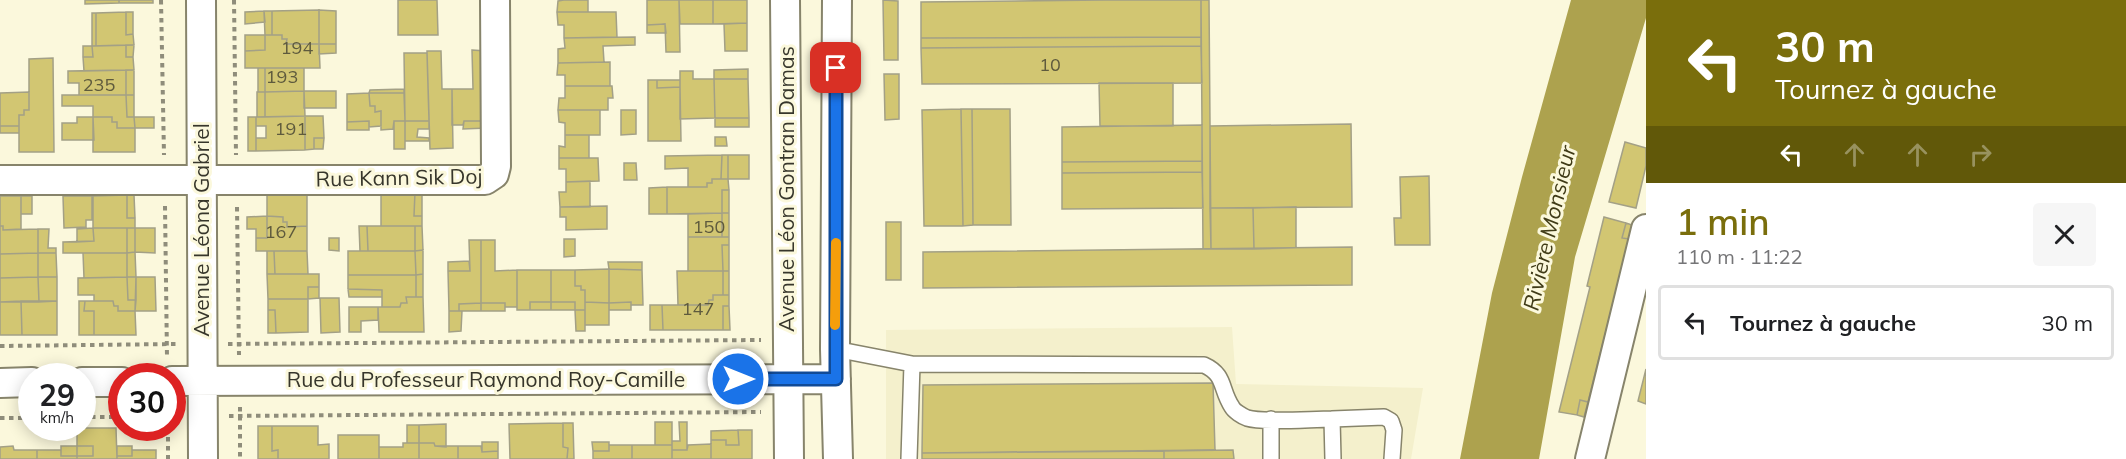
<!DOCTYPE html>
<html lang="fr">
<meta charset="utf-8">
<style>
body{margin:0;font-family:Mulish,sans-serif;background:#f6f6f6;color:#202124;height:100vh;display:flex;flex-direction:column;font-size:22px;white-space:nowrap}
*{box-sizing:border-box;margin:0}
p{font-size:20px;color:#757577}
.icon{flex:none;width:33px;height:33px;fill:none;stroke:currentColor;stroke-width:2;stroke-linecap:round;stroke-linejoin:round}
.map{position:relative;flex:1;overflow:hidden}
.panel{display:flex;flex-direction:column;background:#fff;width:480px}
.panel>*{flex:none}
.banner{background:#7a6e0c;color:#fff;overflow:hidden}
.speed{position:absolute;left:18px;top:363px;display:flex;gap:12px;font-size:30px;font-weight:700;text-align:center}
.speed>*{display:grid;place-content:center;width:78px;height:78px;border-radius:50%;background:#fff;box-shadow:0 3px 15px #0003;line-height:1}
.speed small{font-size:15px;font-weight:400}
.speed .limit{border:9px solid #d22;background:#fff;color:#111}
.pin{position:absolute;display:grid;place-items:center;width:51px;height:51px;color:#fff;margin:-26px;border-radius:12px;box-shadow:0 3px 9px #0006}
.me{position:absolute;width:66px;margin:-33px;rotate:90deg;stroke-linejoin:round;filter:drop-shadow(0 0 4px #0008)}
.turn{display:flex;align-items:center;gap:21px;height:126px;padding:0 30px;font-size:27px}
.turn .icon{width:78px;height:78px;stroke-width:2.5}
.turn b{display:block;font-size:42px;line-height:51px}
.lanes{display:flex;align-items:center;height:57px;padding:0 30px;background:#0003;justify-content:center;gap:30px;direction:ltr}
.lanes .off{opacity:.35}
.round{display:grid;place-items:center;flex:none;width:63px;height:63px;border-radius:6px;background:#f6f6f6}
.summary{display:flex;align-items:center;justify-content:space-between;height:102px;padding:0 30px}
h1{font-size:36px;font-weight:600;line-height:45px;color:#7a6e0c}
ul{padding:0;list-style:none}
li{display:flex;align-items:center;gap:18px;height:75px;margin:0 12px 9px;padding:0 18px;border:3px solid #e0e0e0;border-radius:6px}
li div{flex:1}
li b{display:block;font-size:22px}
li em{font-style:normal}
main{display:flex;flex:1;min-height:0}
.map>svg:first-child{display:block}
</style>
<main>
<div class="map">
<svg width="1646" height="459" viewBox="0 0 1646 459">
<rect width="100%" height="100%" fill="#fbf8dc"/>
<path fill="#f4f0cc" d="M1232,327L1236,384L1423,388L1411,459H886V330Z"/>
<path fill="#ada24e" d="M1571,0H1646V18L1575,257L1539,459H1460L1492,293L1522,177Z"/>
<path fill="#d2c672" stroke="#a3a086" stroke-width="1.5" d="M85,0H119V3L85,4Z
M119,0H153V3H119Z
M398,0H437L438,35H398Z
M564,0H588V12H557L558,1Z
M647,0H679L680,52H666L665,24L647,25Z
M679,0H713V24H680Z
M713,0H747V23L713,24Z
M883,0L898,1V60H884Z
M1105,0H1201V37L921,38V2Z
M1201,0H1209L1211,249H1203Z
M319,10L336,11V44H319Z
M319,10V44H286L287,39H282V35H272V11Z
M264,11L265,22L245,24V12Z
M264,11H272V35H265Z
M126,12H133V34L126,35Z
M126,12V35L133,34L134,45L96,46V13Z
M557,12H616L617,37L564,38V25H558Z
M92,13H96V46H92Z
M747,23V51H725L724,24Z
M665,24L666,33H647V25Z
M245,35H265V50L245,51Z
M265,35H282V39H287L286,44H319L320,68H245V51L265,50Z
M635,37V45L603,46L604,62L558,63V49L565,48L564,38Z
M1201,37V46L921,48V38Z
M319,44H336V53L319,54Z
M126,45H134L133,57H126Z
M126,45V57H133L134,70L84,71L83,57H93L92,46Z
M83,46H92L93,57H83Z
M1201,46L1202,83L922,84L921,48Z
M472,50L486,51L487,121H464L463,125H452V89H473Z
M427,51H441L442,89H452L453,148L430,149Z
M404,53H427L429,121H405Z
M53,58L54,152H19V115H24V110H29V59Z
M610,62V86H565V75H557L558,63Z
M258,68H265V92H258Z
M265,68H304V91L265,92Z
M748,69V79H714V70Z
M126,70H134V95H126Z
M126,70V95H79V83H68V71Z
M680,71H693V79H714L715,118L680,119Z
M884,74H899V119L885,120Z
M714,79H748L749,118H715Z
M648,80H657V88L680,87L681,141H648Z
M657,80H680V87L657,88Z
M1099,83H1173V126H1100Z
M565,86H612L613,98H608V110H558L559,98H565Z
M404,89V93H369L370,90Z
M304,91H336V108H304Z
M304,91L305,116L265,117V92Z
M29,92V110H24V115H19V126H0V93Z
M257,92H265V117H257Z
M369,93L370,106H375V112L381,111V126L369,127V121L347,122V94Z
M369,93H404L405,121H394L393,129L381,130V111L375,112V106H370Z
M62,95H126L127,117H134L135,128H117V122H112V117H93V106H62Z
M126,95H134V117H127Z
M961,109L963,226H924L922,110Z
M961,109H972L973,225L963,226Z
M972,109H1010L1011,225H973Z
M558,110H600V135H565V123L559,122Z
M621,110H636V134L621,135Z
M305,116H323L324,138H314V149L305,150Z
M305,116V150L256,151V138H266V126H256V117Z
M77,117H93L94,140H62V123H77Z
M93,117H112V122H117V128H135V152H93Z
M134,117H154V128H135Z
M248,117H256V151H248Z
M715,118H749V127H715Z
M369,121V130H347V122Z
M394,121H405V149H394Z
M405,121H429V129H418L417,137L429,138V141H405Z
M464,121H487V128L463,129Z
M1351,124L1352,207L1210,208V126Z
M1202,125V161L1062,162V127Z
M0,126H19V133H0Z
M565,135H589V158H559V146L565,147Z
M715,137H726L727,146H715Z
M314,138H324L323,149H314Z
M1625,142L1646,148V166L1636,208L1609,202Z
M722,155L721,179H712V183H707V187H688V168L665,169V156Z
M722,155H728V179H721Z
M728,155H749V179H728Z
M559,158H598L599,181L566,182V169H559Z
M1202,161V172L1062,173V162Z
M624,163H636L637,180H624Z
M1202,172L1203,208L1062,209V173Z
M1429,176L1430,245H1395L1394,218H1401L1400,177Z
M712,179H728L729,190H722V213L667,214V187H707V183H712Z
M590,181V207H560L559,192H566V182Z
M667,187V214H649V188Z
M722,190H729V213H722Z
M415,192L414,216H422V226H381V193Z
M415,192L422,193V216H414Z
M267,193H307V226L287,227V222H283V217L267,216Z
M127,195H134L135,218H127Z
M127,195V218H135V228H93V196Z
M0,196H21V229L3,230V226H0Z
M21,196H32V214H21Z
M63,196H92V220H86V227L64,228Z
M607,206V229L566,230V217H560V207Z
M1296,207V248L1254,249L1253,208Z
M1210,208H1253L1254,249H1211Z
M722,213V237H688V214Z
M722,213H729V237H722Z
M267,216V238H256V229H247V217Z
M267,216L283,217V222H287V227L307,226V251H256V238H267Z
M1604,217L1626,223L1622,238L1629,239L1588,402L1580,400L1577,415L1559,412L1590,287L1587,286Z
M886,222H901V280H886Z
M1626,223L1632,225L1629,239L1622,238Z
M0,226H3V230L38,229V253L0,254Z
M359,226H367L368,251H360Z
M367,226H415V251H368Z
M415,226H422L423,250L415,251Z
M93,228H127V253H63V242L94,241Z
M93,228L94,241L77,242V229Z
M127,228H135V252L127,253Z
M135,228H155V253L135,252Z
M38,229H49L48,248H56V253H38Z
M688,237H729V245H722L723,271H688Z
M329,238H339V251L329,250Z
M564,239H575V256L564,257Z
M469,240H481V303L459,304V311H449L448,271H470Z
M481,240H495V271L517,270V307H505V303H481Z
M722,245H729V271H723Z
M1352,247V285L923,288V252Z
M423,250V274L416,275L415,251Z
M267,251H274L275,274H267Z
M274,251H307L308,274H275Z
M348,251H415L416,275H348Z
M135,252L136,277H127V253Z
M38,253V277L0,278V254Z
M38,253H56L57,277H38Z
M83,253H127V277L84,278Z
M469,261L470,271H448V262Z
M608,262H642V270L609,269Z
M609,269V303L585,302V290H581V286H575V270Z
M609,269L642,270L643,305H631V302L609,303Z
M517,270H551V302H530V310H517Z
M551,270H575V286H581V290H585V310H575V302H551Z
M677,271H723V295H713V300H709L708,305H678Z
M723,271H729V295H723Z
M267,274H319V287H308V299H268Z
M423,274V297H416V275Z
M348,275H416V297H406L407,303H401L400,307H382V290L348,289Z
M38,277H57V301L39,302Z
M38,277L39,302H0V278Z
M127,277H136V300H128Z
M127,277L128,300H136L135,311H118V306H114L113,301H94V295H78V278Z
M136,277H155L156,311H135Z
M308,287H319V298L308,299Z
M348,289L382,290V297H349Z
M713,295H729V306H723V330H663L662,305H708L709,300H713Z
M406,297H423L424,332H379L378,307H400L401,303H407Z
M320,298H339L340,332L321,333Z
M268,299H308V332L276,333L275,310H268Z
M21,301L22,335H0V302Z
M21,301H57V335H22Z
M79,301H85L84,311H94V335H79Z
M85,301H113L114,306H118V311H135L136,335H94V311H84Z
M530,302H551V310H530Z
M551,302H575V310H551Z
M585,302L609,303V325H585Z
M631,302V310H609V303Z
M481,303H505V311H481Z
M481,303V311H459V304Z
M650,305H662L663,330H650Z
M723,306H729L730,330H723Z
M349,307H378V320L361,321V332H349Z
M268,310H275L276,333H268Z
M575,310H585V331H576Z
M449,311H462L461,331L449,332Z
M1646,369V404L1638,401Z
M1213,383L1215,450L922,453L923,385Z
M1580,400L1588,402L1584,417L1577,415Z
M655,422H672V445H655Z
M679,422H687V450H672V441H680Z
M563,423H573L574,459H567L568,448L563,447Z
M563,423V447L568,448L567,459H510L509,424Z
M446,424V447L435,446L434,443H419V425Z
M407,425H419V443H407Z
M258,426H272V451L278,450V459H258Z
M272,426H318V445L329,444V459H278V450L272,451Z
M77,428H116L117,459H77V456H93V446H77Z
M738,430H752V459H711V440H726V445H739Z
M738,430L739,445H726V440H711V431Z
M338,435H379V459H338Z
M482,442H498V451L482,452Z
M592,442H609V451H593Z
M403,443H419V459H379V447H403Z
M419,443H434L435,446H458V459H419Z
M711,444V459H672V450H687L688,445Z
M609,445H632V459H593V451H609Z
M632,445H672V459H632Z
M13,446L14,450H37V459H0V447Z
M61,446H77V456H61Z
M77,446H93V456H77Z
M117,446H132V456H117Z
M458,446H481L482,452L498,451V459H458Z
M37,450H61V456H77V459H37Z
M132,450H156V459H117V456H132Z
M1233,450L1234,459H1164V451Z
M1164,451V459H922V453Z"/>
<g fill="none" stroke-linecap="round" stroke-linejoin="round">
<defs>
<path id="service" d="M835,349L912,364L1204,365C1226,375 1220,389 1232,407C1234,411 1242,416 1247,418C1264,423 1311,419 1332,419
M1271,419V459
M909,459L912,364
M1333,459L1332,419L1384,417L1391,421L1394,430L1392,459"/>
<path id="minor" d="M201,0L203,459
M785,0L789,459
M837,0L835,349L838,459
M0,180H485L494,174L496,166L495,0
M172,381L836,379
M82,382H122
M0,383L32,382
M1590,459L1646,229"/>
</defs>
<use href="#service" stroke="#87846b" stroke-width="18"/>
<use href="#minor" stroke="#87846b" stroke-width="32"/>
<path stroke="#8f8d7b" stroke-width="4" stroke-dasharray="4.5 4.5" stroke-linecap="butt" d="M161,0L164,155
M234,0L236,155
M165,206L167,357
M237,207L239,355
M228,344L761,340
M0,346L176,344
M240,407V459
M229,416L761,412
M82,417H122
M0,418H32
M168,428V459"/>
<use href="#service" stroke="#fff" stroke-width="15"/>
<use href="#minor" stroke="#fff" stroke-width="28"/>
</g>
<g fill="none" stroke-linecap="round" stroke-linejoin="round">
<defs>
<path id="route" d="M738,379H836V68"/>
</defs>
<use href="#route" stroke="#114b97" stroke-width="15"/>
<use href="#route" stroke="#1a73e8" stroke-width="10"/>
<path stroke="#f59e0b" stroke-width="10" d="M835,325L836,243"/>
</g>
<g text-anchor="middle" stroke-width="6" stroke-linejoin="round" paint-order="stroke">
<g font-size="18" fill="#5e5a3d">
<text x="297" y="54">194</text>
<text x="1050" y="71">10</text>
<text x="282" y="83">193</text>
<text x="99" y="91">235</text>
<text x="291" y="135">191</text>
<text x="709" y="233">150</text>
<text x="281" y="238">167</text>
<text x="698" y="315">147</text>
</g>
<g font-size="21" fill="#37362b" stroke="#fbf8dc">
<text transform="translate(399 178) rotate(-1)" y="7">Rue Kann Sik Doj</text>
<text transform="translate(787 189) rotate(-90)" y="7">Avenue Léon Gontran Damas</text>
<text transform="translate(202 230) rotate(-90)" y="7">Avenue Léona Gabriel</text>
<text x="486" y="387">Rue du Professeur Raymond Roy-Camille</text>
</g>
<g font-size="22" font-style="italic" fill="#403b17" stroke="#fbf8dc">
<text transform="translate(1549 228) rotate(-77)" y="8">Rivière Monsieur</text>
</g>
</g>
</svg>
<div class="speed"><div>29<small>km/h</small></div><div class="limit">30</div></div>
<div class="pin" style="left:836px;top:68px;background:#d93025"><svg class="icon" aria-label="arrive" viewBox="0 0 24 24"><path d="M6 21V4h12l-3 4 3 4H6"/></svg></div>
<svg class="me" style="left:738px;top:379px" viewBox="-20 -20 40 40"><circle r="17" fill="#1a73e8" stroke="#fff" stroke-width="3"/><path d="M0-11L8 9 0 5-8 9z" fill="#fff"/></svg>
</div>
<section class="panel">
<div class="banner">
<div class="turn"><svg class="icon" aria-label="left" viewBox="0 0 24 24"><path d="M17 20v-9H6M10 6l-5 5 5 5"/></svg><div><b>30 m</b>Tournez à gauche</div></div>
<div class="lanes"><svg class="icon" aria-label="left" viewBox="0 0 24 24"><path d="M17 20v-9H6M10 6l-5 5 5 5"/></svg><svg class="icon off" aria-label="ahead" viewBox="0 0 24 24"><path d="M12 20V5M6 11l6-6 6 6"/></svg><svg class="icon off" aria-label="ahead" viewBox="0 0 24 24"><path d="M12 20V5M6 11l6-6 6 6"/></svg><svg class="icon off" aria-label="right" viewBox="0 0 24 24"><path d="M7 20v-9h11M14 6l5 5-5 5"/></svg></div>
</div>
<div class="summary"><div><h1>1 min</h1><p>110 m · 11:22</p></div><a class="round"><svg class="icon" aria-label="close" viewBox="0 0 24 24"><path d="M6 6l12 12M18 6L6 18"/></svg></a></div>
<ul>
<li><svg class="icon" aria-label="left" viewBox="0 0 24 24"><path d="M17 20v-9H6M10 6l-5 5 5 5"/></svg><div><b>Tournez à gauche</b></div><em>30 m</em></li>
</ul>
</section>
</main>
